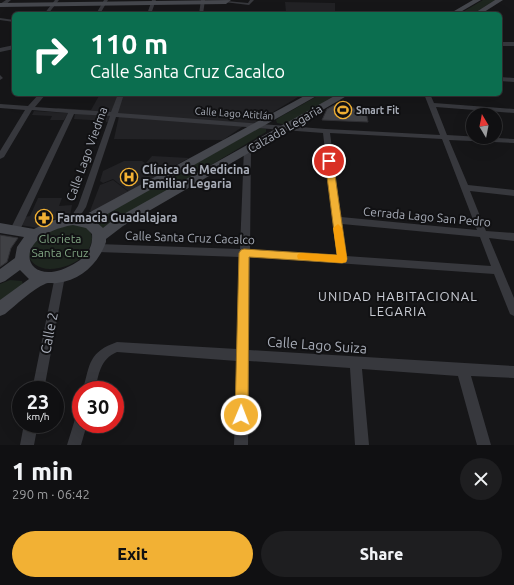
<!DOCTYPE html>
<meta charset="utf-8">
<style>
body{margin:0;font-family:Ubuntu,sans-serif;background:#1e1e20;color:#f1f3f6;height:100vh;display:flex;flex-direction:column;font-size:15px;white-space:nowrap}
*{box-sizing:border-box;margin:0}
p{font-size:13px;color:#9c9d9f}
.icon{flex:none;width:22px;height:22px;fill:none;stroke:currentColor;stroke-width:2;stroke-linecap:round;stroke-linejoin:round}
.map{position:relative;height:445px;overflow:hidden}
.sheet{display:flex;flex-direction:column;background:#101012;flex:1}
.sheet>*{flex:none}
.top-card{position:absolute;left:12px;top:12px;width:490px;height:84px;border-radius:6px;box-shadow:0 4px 16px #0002,0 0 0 1px #303032;background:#0b6e4f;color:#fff;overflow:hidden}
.needle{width:26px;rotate:350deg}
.buttons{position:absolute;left:466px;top:108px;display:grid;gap:8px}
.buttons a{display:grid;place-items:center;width:36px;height:36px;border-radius:50%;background:#101012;box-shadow:0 4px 16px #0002,0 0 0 1px #303032;font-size:20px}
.speed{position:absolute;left:12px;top:381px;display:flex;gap:8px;font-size:20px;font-weight:700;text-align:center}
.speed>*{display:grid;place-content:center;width:52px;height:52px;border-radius:50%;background:#101012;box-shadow:0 4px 16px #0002,0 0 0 1px #303032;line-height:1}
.speed small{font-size:10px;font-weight:400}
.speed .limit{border:6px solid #d22;background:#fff;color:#111}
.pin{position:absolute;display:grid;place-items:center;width:34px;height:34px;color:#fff;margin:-17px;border:2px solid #fff;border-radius:50%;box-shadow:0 1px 4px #0007}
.me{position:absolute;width:44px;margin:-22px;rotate:1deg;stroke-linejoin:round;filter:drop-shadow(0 0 3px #0008)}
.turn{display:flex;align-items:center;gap:14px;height:84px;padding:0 12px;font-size:18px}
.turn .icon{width:52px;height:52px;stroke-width:2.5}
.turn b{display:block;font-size:28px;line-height:34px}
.round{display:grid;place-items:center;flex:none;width:42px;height:42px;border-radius:21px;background:#1e1e20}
.headline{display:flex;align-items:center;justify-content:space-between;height:68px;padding:0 12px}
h1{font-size:24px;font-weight:800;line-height:30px}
.cta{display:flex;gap:8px;margin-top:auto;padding:8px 12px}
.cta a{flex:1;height:46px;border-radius:24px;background:#f2b134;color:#111;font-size:16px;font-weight:800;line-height:46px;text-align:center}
.cta a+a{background:#1e1e20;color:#f1f3f6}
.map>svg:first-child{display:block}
</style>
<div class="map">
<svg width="514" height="445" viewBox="0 0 514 445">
<rect width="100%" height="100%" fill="#161618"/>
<path fill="#222225" d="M285,2L335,3V13L286,12Z
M100,94H119L112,113L56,109L58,108L91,110Z
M123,94H265L266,101L265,94H303L253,124L116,114Z
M34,111L68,113L64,120H50L52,116L32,115Z
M75,113L111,116L109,122H106V121L74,119Z
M119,116L245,125L223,140L114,139Z
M152,156L189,158L161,173L146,163Z
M124,161H142L161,174L131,193L113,179L103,183L100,181L103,171Z
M113,180L130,193L96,211H90L100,185Z
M38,198H62L59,206L72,205L70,216L57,218L38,228L20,225L25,217L30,216Z"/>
<path fill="#1e261f" d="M483,0H495L473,14L461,13Z
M321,94H339L286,125L277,123L276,120L280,117Z
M259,128L266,129V132L101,231L90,221Z
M78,223C81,225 86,227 88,229C92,233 93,239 91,243C87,260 65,269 50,269C33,269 22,255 33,241C35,239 37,235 39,234C47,230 68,226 78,223Z
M10,280L22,281L23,285L0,310V284Z"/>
<path fill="#404145" stroke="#303034" d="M338,103L366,112L368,122L322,120L327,109Z
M0,235L18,238L11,248L7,262L0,267Z"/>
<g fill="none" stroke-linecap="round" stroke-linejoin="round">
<path fill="#37383d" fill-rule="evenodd" d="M6,0H11L4,6H0V4Z
M55,0H59L48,14H44Z
M104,0H108L100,14H96Z
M152,0H156L151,14H147Z
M201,0H205L203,14H199Z
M250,0H254L249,5L224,2L226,1L248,3Z
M289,12H293V14H289Z
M0,18L14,20V22L0,20Z
M500,42H514V46H500Z
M14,45V49L0,52V48Z
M0,75L3,78L0,80Z
M500,77L514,78V82L500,81Z
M39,94H46L35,107L111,112L118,94H124L118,113L326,129L440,135L424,94H430L434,103L514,109V113L436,107L447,135L514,139V143L449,140L468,185L514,190V196L470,191L486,231L514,233V241L489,238L514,298V316L510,314L494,274L250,257L249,350L514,366V378L471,376L491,445H477L458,376L362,369L369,445H355L350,368L249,361L248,445H234L237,361L117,352C100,359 99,374 95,390H83C90,363 89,352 117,342L237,349L240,257L98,252L95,251L93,248L95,245L98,244L240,249L244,148H247L251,150L250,250L337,255L323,133L116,117L86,207L76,222L73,223L69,220L78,206L110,116L74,114L20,230L18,232H12L10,230L68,113L32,110L4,157L0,159V151L25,110L0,108V104L28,106ZM330,133L442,139L477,230L341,217ZM342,224L480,237L491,266L346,256Z
M60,272L64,273L65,276L44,390H32L55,276L56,273Z
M81,414V424H87L81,445H67L76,416Z
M24,424H38L34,445H20Z"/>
<path fill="#45474d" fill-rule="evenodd" d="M231,0L226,4L0,7V3Z
M473,0H481L457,14H449Z
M495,0H503L481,14H473Z
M308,94H320L95,221L103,228L113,220L338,94H350L123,226L106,239V242C98,264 81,280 57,283C53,284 48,282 45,284C33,289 16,305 5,314L0,316V300L29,279L20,270L5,281L0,283V269L15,258L17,247L24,237L0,233V223L34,229L51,221L65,217L73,215L81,217ZM73,225L86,228L92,234C93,246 88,255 77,262C26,295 4,237 73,225Z"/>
</g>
<path fill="#f2b134" stroke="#9d7322" d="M329,158L333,161L347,259L346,262L342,263L249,257L248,415L246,420L241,422L237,420L235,415L239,253L241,250L244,249L337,255L325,161Z"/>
<path fill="#f59e0b" d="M338,224L342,228L347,259L346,262L342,263L298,259L297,256L298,254L302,253L337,255L333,228Z"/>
<defs>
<symbol id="stadium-ring" viewBox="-11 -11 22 22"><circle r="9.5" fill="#111113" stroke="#f2b134" stroke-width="1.5"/><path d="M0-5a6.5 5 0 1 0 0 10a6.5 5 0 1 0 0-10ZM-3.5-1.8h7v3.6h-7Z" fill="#f2b134"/></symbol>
<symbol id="hospital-ring" viewBox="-11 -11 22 22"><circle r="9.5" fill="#111113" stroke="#f2b134" stroke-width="1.5"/><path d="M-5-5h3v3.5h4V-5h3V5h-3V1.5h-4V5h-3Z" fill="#f2b134"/></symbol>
<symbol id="pharmacy-ring" viewBox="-11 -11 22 22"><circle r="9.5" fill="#111113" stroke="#f2b134" stroke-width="1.5"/><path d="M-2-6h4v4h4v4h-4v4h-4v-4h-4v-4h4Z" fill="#f2b134"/></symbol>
</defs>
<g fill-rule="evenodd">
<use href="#stadium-ring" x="333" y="100" width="20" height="20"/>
<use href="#hospital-ring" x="119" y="167" width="20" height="20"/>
<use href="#pharmacy-ring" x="34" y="208" width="20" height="20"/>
</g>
<g text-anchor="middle" stroke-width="4" stroke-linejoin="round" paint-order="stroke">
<g font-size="10" font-weight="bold" fill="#a8adb8" stroke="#111113" text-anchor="start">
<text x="356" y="114">Smart Fit</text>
</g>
<g font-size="10" fill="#a8adb8" stroke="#111113">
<text transform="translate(234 113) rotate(4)" y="4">Calle Lago Atitlán</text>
</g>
<g font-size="12" fill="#a8adb8" stroke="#111113">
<text transform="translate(285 129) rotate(-30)" y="4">Calzada Legaria</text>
<text transform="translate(87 154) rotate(-70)" y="4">Calle Lago Viedma</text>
<text transform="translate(427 217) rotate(5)" y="4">Cerrada Lago San Pedro</text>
<text transform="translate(190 238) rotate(2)" y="4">Calle Santa Cruz Cacalco</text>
</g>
<g font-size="12" font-weight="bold" fill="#a8adb8" stroke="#111113" text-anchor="start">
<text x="142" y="174">Clínica de Medicina<tspan x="142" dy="14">Familiar Legaria</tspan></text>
<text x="57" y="222">Farmacia Guadalajara</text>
</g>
<g font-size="12" fill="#7fa381" stroke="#111113">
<text x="60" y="243">Glorieta<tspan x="60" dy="14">Santa Cruz</tspan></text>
</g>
<g font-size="13" letter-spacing="1" fill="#c9ccd4" stroke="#111113">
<text x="398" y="301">UNIDAD HABITACIONAL<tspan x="398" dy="15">LEGARIA</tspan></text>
</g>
<g font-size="14" fill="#a8adb8" stroke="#111113">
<text transform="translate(49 333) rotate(-79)" y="5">Calle 2</text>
<text transform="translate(317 345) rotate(4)" y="5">Calle Lago Suiza</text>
</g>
</g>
</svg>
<div class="buttons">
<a><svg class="needle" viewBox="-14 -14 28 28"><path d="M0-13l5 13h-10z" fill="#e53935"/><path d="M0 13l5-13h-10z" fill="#9c9d9f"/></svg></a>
</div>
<div class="speed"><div>23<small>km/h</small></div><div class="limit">30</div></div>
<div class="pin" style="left:329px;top:161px;background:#d93025"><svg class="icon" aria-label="arrive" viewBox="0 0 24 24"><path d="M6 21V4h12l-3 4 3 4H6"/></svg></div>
<svg class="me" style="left:241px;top:415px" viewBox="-20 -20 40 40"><circle r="17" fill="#f2b134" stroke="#fff" stroke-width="3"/><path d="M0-11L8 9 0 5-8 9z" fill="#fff"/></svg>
<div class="top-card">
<div class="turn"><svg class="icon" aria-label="right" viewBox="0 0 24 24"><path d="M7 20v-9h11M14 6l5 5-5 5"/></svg><div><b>110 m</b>Calle Santa Cruz Cacalco</div></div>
</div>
</div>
<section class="sheet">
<div class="headline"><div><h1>1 min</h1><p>290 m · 06:42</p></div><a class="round"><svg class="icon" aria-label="close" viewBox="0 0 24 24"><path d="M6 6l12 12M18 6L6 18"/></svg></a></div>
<div class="cta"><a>Exit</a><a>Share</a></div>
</section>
